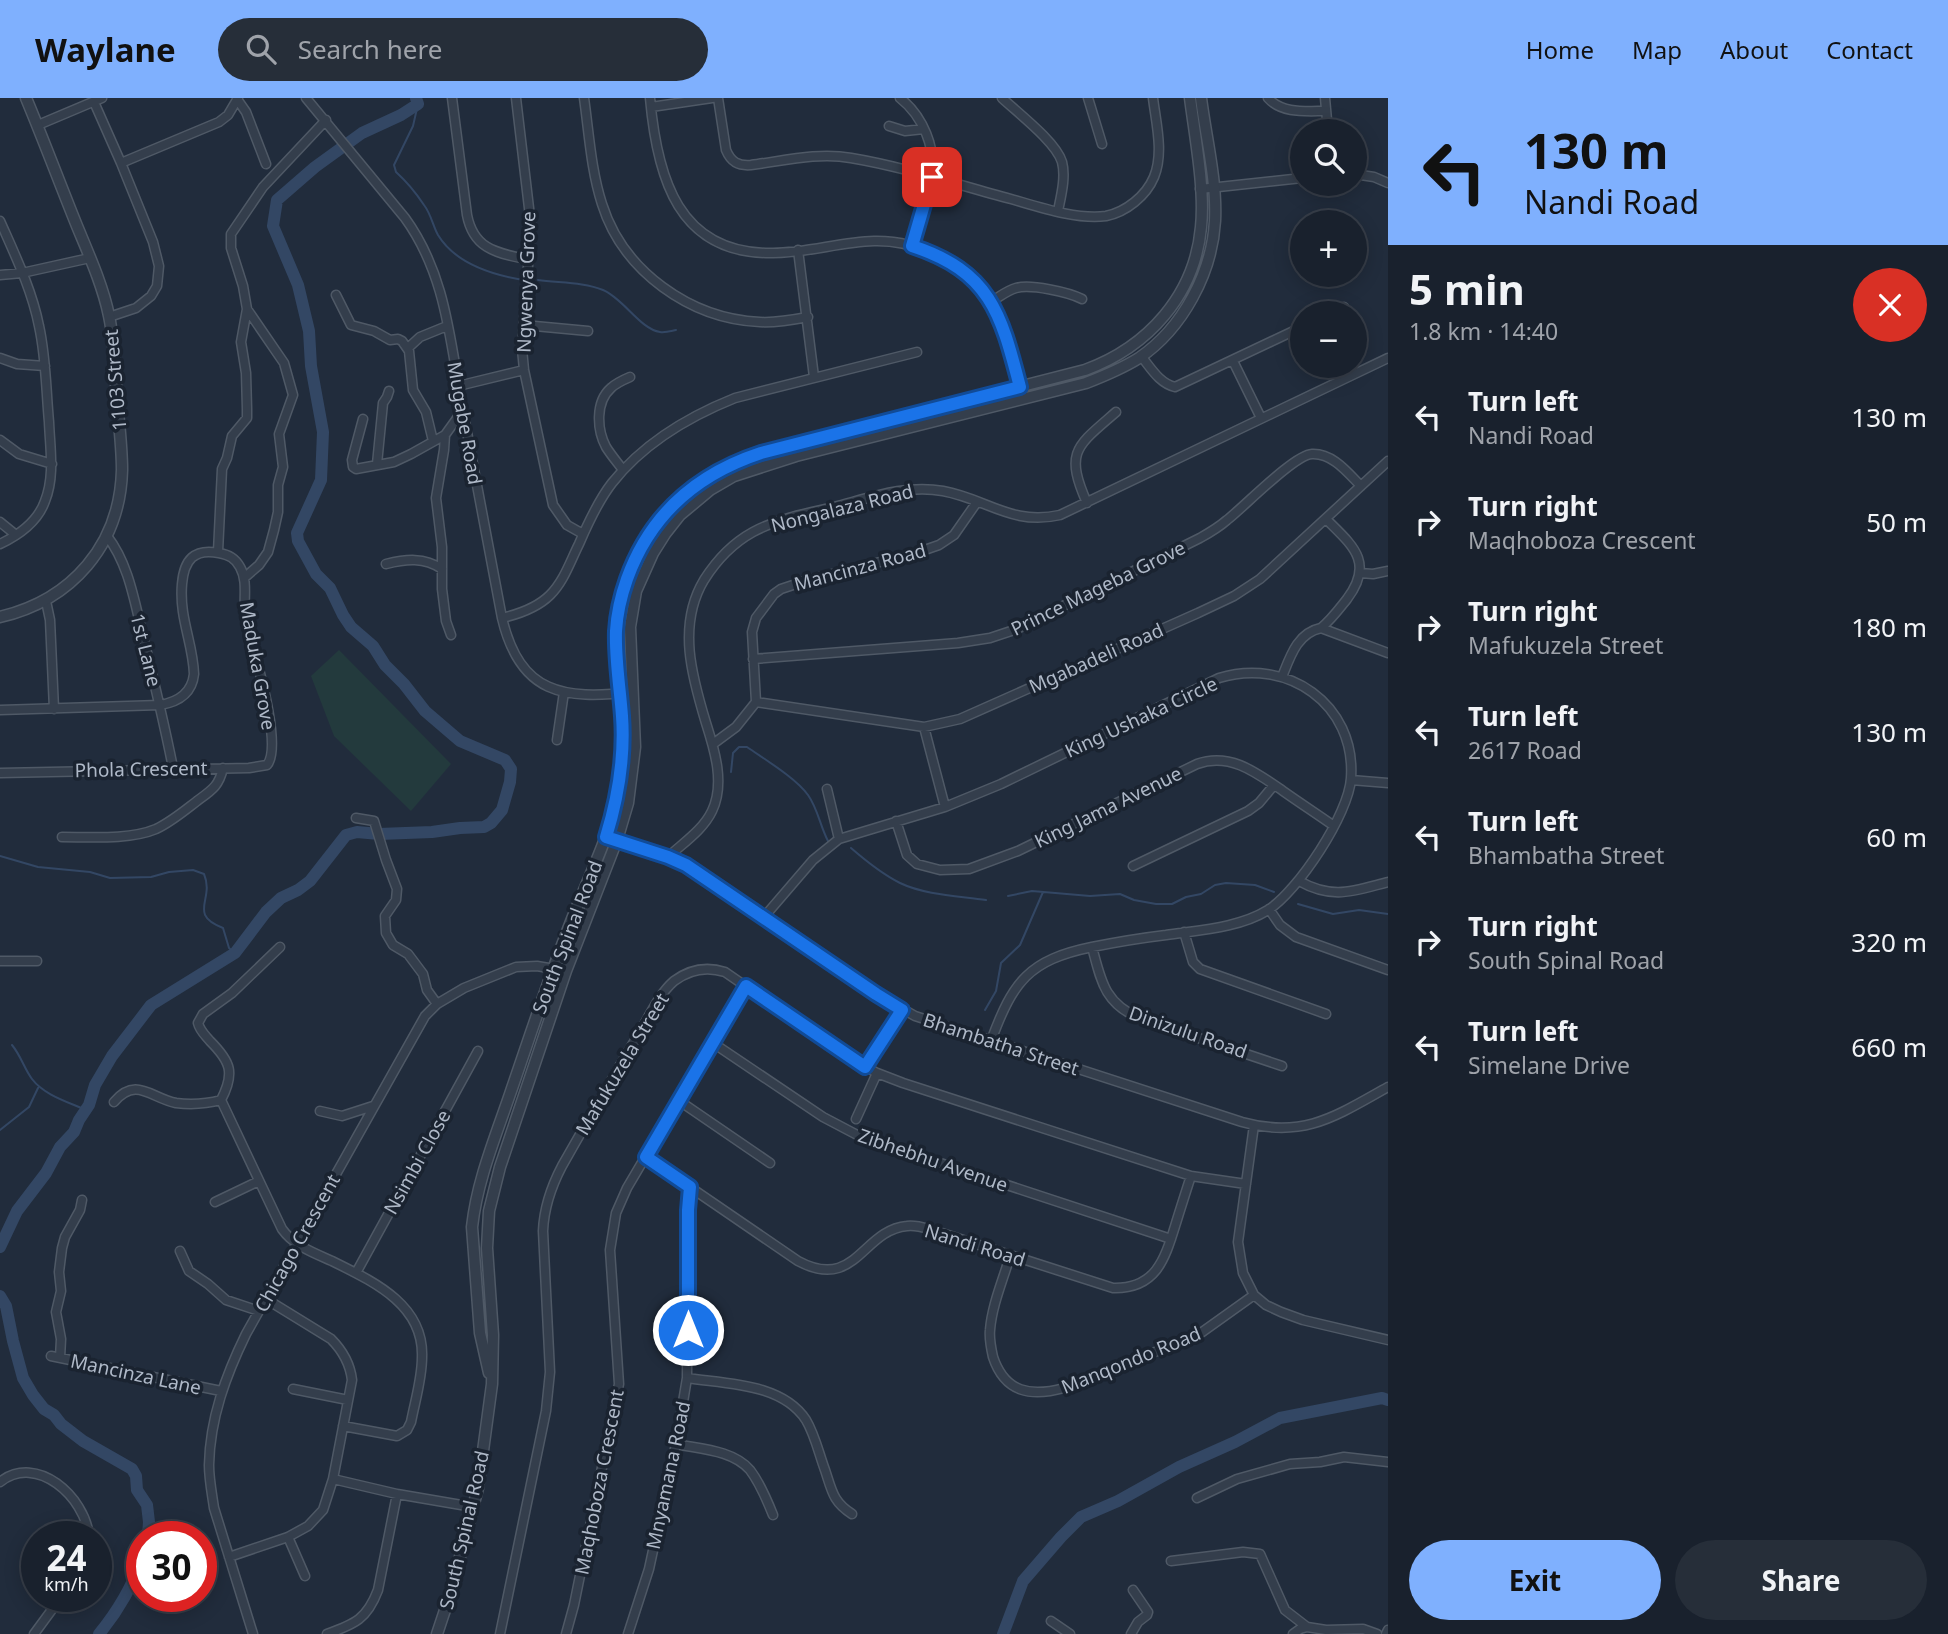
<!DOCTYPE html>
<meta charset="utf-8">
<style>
body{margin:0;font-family:"Noto Sans",sans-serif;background:#262e39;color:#f1f3f6;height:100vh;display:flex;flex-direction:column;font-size:26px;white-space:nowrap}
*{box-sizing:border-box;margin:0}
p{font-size:23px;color:#9fa3aa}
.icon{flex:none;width:38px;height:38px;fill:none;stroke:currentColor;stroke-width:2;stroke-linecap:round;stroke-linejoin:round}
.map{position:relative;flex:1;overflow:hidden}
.side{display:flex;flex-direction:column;background:#19212d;width:560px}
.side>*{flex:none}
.hud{background:#7fb0fe;color:#111;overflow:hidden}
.fabs{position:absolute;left:1290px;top:21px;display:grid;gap:14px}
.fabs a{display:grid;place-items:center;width:77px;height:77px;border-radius:50%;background:#19212d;box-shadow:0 4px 18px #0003,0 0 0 2px #373e49;font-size:35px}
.speed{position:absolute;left:21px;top:1423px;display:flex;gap:14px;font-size:35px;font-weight:700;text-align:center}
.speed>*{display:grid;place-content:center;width:91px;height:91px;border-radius:50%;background:#19212d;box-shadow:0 4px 18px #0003,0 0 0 2px #373e49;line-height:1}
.speed small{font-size:18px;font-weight:400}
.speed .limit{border:10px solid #d22;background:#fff;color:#111}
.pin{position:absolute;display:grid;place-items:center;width:60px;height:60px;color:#fff;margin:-30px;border-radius:14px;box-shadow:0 4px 10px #0006}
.me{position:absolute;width:77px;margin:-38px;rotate:0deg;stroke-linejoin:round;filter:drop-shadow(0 0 5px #0008)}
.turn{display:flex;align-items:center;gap:24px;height:147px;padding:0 21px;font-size:32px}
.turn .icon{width:91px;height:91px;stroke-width:2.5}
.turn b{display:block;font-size:49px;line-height:60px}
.round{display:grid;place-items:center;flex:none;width:74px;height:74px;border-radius:37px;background:#262e39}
.overview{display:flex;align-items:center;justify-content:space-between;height:119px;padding:0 21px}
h1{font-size:42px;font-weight:700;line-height:52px}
.action{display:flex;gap:14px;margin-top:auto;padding:14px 21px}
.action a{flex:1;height:80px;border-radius:42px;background:#7fb0fe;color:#111;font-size:28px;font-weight:700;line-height:80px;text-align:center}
.action a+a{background:#262e39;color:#f1f3f6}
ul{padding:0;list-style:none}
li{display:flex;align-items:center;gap:21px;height:105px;padding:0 21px}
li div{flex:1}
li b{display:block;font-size:26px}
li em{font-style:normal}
header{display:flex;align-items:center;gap:42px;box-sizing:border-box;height:98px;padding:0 35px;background:#7fb0fe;color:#111}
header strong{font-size:33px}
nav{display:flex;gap:38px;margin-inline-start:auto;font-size:24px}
.search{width:490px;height:63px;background:#262e39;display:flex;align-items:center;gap:18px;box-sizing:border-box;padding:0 24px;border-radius:38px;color:#9fa3aa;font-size:26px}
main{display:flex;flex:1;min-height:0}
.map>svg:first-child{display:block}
</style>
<header>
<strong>Waylane</strong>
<div class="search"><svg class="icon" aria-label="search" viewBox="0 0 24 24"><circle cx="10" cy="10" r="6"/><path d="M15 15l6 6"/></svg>Search here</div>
<nav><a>Home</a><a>Map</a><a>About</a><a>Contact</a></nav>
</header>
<main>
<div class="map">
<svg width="1388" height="1536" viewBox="0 0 1388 1536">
<rect width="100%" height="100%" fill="#212c3c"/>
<path fill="#233a3d" d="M339,552L451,666L411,713L334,638L311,578Z"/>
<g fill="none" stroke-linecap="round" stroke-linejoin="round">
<path stroke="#334764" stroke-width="2" d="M418,6L413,28L394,67L396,74C406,83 416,95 424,107C431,116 433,128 438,137C455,165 493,177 523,182
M538,182C558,185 584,184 603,192C623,200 640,231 660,234C665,235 671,233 676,232
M731,674L733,655L739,649H747C764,661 796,680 808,697C818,711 820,728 828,743
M851,750C866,763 882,776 900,785C925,797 959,798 986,802
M0,758L38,769L90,774L110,780L151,779L169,774L193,772L204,776C215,802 187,816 223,830L229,850L235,855
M1008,798L1032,793L1090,798L1120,796L1134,802L1156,806H1172L1186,799L1201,796L1215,787L1226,785L1255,787L1274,794
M1298,806L1333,816L1359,812L1388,816
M985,912L996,893L1001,865L1020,847L1043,794
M12,947C21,958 24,970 32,981C44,997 68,1004 86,1012
M0,1032L29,1009L38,990"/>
<path stroke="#334764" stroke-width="12" d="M0,1149L17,1113L46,1075L60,1049L74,1034L79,1022L89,1007L95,987L112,958L151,907L235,855L266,814L281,800L298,792L310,783L346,737L357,734L379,736L432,734L460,730L484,729L491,725L502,712L510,684L511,671L505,662L460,643L425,613L404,586L385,567L373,548L351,529L343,517L330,490L316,476L298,443L297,435L321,382L323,334L311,268L309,233L298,187L273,128L277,102L315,69L362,35L401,17L418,6L416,0
M0,1198L6,1208L13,1243L23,1280L33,1297L44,1311L54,1317L61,1326L83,1343L132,1371L136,1378L137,1392L147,1407L149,1424L148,1438
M99,1536C118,1513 132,1489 142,1461
M1003,1536L1023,1483L1061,1439L1081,1419L1118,1403L1179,1369L1235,1344L1280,1320L1382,1300L1388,1302"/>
<defs>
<path id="minor" d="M306,0L405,120C447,178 450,245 463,313C476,382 489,451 502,520C520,596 563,602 633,594
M452,0L467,117C474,153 499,155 530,162
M516,0L531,127L522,251L524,272L553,407L567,427L583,436
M584,0C589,35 591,72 602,106C623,173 690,221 760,224C776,225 792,222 808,219
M650,0C657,79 678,157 773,155C807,155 840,144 874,143C919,142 968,166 992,205C1010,233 1014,269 1023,301
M718,0L726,52C731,64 738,68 751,67C783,63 818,54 851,60C905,69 958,87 1011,101C1039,109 1077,122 1106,118C1126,114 1146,98 1154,79C1164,55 1156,25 1153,0
M900,0C923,18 936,50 932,79C929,99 918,128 912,148
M1002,0C1018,15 1056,44 1062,64C1066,79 1061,98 1058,113
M1088,0L1102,46
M1268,0C1282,16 1306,13 1326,13
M1325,0L1328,33
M237,1L246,14L266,66
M94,4L121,65L153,144L159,168L157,188L151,198L136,210L109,219
M651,9L712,0
M38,27L102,0
M889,28L905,33L924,31
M121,65L219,24L228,17L238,0
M1354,76L1374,79L1388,85
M1200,91L1302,80
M0,123C15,157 32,192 39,228C46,259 46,292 49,324C50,350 55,378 45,403C38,423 19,437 0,446
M798,152L814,279
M0,177L22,175L90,160
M336,197L351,227L374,233L390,242L398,241L402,243L409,253L413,292L426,314L433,343
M992,203C999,199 1008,192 1016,190C1031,186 1068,194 1082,201
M1330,215L1344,209
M524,227L588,233
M408,250L420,239L447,228
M1141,258C1151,270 1159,285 1175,289L1302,229
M0,260L17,266L45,268
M1233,263L1261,320
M458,288L524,272
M363,321L352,362L353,369L356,371L394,364L411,356L445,337L463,312
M445,337L444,352L436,400L442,449V491L446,523L451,537
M0,342L19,356L52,366
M377,366L383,305L387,299L389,293
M623,372C617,364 611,357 606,349C597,332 595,304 611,290C616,285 623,282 630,279
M1087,405C1064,353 1077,348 1116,314
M0,424L16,437
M107,438C128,465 134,501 142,534C153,579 164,624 173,670
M218,454L222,371L227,360L232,338L247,320V311L246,275L241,244L247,211L243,188L231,150V136L263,89L326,22
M386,466C406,461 424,459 442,471
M1360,475L1373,476L1388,473
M244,480L259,467L268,454L274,432L278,414V387L283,369L279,336L293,297L284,265L247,211
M46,503L50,522L54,611
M502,520C519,516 537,510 550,497C564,483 570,464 579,446C588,425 598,403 612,385C643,346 690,318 735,300L917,254
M1321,530C1331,522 1339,511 1347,501C1375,464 1352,447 1326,421
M753,561L958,545L990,540L1017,531L1200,440C1209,435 1219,429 1227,422C1244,409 1294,357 1312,356C1333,355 1348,375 1361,388
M1282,579C1290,559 1297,535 1321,530L1388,555
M756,604L924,629L960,621L1198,515L1234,498L1260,481L1388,363
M0,612L160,607C178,604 192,595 194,576C193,545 179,520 182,486C184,462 194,450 219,455C229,457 235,460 240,469C249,485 242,504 246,522C252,548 284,647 267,667L249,670L0,675
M924,629L945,709
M557,642L564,594
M713,646L736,629L756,604L752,534L756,520L774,496L781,491L808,482L916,455L939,447L954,437L977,404
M1351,682L1388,685
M827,691L839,741
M356,720L374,723L386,762L397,791L396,802L385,818L386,835L393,847L408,856L423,876L427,892L437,906
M896,723L907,757L917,766L940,772L969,771L1018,753L1197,666C1230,654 1257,675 1283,693C1300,705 1317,716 1334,728
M62,739C90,739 130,742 156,731C171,724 184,713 197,703C212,692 219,688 223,670
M606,739L668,759L686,767L876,896L915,918L1242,1024C1304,1041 1336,1018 1388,989
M668,759C683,745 703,732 712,713C725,686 715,653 706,625C692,579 677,527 704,482C716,463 733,445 753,434C777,421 807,415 834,409C869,400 906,386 943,393C987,401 1012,428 1060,417L1388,260
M1133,768L1248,713L1259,705L1274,687
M1299,783C1333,802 1353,793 1388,784
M1269,811L1280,827L1296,839L1388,872
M764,819L813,762L839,741L945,709L1001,686L1219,580C1287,559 1356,606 1351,680C1349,716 1298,793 1268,812C1239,830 1199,832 1166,837C1141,840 1117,844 1092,849C1029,862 1013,883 991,943
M1184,834L1193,864L1200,871L1326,916
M280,849L232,895L203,916L198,925C200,933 205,937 210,943C231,964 235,975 221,1002L282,1131C294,1148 314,1155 332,1163C372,1183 424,1206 422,1259C422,1281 415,1303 411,1324L407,1332L397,1338L343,1328
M1092,849C1101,882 1104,905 1139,920L1282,968
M0,863H37
M713,945L823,1019L861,1039L1171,1141
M865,969L902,912
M678,1002L770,1065
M114,1004C136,978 151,1000 176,1005C192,1007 206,1006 221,1002
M320,1013L342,1018L373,1008
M856,1021L877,975
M1254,1027L1238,1144L1243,1175L1254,1197L1266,1207L1281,1214L1303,1222L1388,1242
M646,1059L798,1163C856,1194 862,1132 907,1128C914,1127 922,1129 929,1131L1113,1190C1157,1191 1165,1160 1176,1125C1181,1109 1186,1093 1191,1078
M215,1104L259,1083
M180,1153L189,1173L208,1186L226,1202L259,1213
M1010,1158C1003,1182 992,1207 990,1232C989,1241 991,1250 993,1259C1005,1295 1031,1299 1064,1290L1198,1237L1254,1197
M356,1175L478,953
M51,1258L221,1293
M60,1260L61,1241L56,1214L61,1193L59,1174L62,1150L65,1139L80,1112L82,1102
M687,1280C726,1286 782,1285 806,1322C815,1337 819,1356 825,1372C832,1393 833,1404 852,1416
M293,1291L348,1302
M676,1346C700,1351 733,1352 750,1372C760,1385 767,1402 773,1417
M333,1381L397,1396L473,1409
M0,1384C37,1355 85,1399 89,1438
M1197,1400L1237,1381L1290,1366L1320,1364L1344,1359L1388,1364
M288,1439L305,1478
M229,1459L288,1439L308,1428L323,1412L333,1381L352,1282C350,1265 343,1253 331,1241L266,1201
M1171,1463L1243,1454L1260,1456L1285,1512L1307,1529
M1051,1523L1070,1536
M34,1536L62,1498
M253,1536L214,1410C212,1396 209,1381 209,1367C210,1320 226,1277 246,1236L425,918L437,906L464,890L516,869L537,868L566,873
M327,1536C355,1526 367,1521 378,1492L397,1396
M500,1536L546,1313L550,1274L543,1133C544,1109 551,1089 562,1068C587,1024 612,980 638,937C649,919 658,897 674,883C690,871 706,868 725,874L853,962L877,975L903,985L1191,1078L1246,1086
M566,1536L574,1507L619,1286L610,1152L616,1115L627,1090L746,888
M628,1536L649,1471L676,1346L687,1280L688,1112L690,1089
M1131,1536L1138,1524L1147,1517L1148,1514L1133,1492
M1293,1536L1300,1531L1307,1529L1326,1532L1363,1531L1377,1536
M1386,1536L1388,1532"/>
<path id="tertiary" d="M0,519C72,502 120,447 122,372C122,349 119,326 117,303C115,275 115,246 109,218C103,188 89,157 77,128C60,86 44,43 26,0
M489,1275L480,1235L472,1129C477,1083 495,1040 510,996C530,938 549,879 572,821C583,793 596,766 606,738C614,716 618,693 621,670C624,644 623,617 620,591C617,566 613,541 617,517C620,498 627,478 635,461C660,407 706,373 761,355L1085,272C1148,249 1195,197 1201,129C1205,91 1195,39 1190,0
M437,1536L450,1497L478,1390L492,1286L493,1237L487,1150L489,1113L500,1069L566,873L617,742L628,705L635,649L630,529L636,493L653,455L665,436L680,417L710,392L734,378L796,358L1086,285C1104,278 1123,270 1139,260C1183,230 1212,175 1215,123C1217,82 1206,40 1201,0"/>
</defs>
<use href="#minor" stroke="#4f5966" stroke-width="11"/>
<use href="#tertiary" stroke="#4f5966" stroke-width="13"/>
<use href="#minor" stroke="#343e4c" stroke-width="8"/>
<use href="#tertiary" stroke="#343e4c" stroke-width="10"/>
</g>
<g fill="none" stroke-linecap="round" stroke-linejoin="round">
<defs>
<path id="route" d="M688,1232V1112L690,1089L646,1059L746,888L865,969L902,912L876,896L686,767L668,759L606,739C618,700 625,659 622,618C620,590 615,561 616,533C617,515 621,498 627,481C650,417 697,376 761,355L1020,289C1001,216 991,174 912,148L932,79"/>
</defs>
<use href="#route" stroke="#114b97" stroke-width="18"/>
<use href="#route" stroke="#1a73e8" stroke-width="12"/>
</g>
<g text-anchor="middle" stroke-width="7" stroke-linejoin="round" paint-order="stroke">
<g font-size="19" fill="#afb9c8" stroke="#1a2330">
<text transform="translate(526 184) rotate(-88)" y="7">Ngwenya Grove</text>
<text transform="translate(115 282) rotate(-95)" y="7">1103 Street</text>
<text transform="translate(465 325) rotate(80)" y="7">Mugabe Road</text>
<text transform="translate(842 410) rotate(-14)" y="7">Nongalaza Road</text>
<text transform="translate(860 469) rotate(-15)" y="7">Mancinza Road</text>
<text transform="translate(1098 490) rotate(-26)" y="7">Prince Mageba Grove</text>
<text transform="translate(146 552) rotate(76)" y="7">1st Lane</text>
<text transform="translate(1096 560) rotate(-24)" y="7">Mgabadeli Road</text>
<text transform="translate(258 568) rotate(80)" y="7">Maduka Grove</text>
<text transform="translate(1141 619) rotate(-25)" y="7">King Ushaka Circle</text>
<text transform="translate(141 671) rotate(-1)" y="7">Phola Crescent</text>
<text transform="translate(1108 709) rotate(-26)" y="7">King Jama Avenue</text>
<text transform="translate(567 839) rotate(-69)" y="7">South Spinal Road</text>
<text transform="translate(1188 934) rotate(19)" y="7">Dinizulu Road</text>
<text transform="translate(1001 946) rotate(18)" y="7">Bhambatha Street</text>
<text transform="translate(622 966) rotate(-59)" y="7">Mafukuzela Street</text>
<text transform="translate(933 1062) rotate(19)" y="7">Zibhebhu Avenue</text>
<text transform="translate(417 1064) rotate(-61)" y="7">Nsimbi Close</text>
<text transform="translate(297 1145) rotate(-61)" y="7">Chicago Crescent</text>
<text transform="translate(975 1147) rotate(17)" y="7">Nandi Road</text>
<text transform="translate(1131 1262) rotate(-22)" y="7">Manqondo Road</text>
<text transform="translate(136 1276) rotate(12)" y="7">Mancinza Lane</text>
<text transform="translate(668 1377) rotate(-78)" y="7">Mnyamana Road</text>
<text transform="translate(599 1384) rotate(-79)" y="7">Maqhoboza Crescent</text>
<text transform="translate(464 1432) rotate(-77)" y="7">South Spinal Road</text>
</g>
</g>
</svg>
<div class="fabs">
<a><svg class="icon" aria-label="search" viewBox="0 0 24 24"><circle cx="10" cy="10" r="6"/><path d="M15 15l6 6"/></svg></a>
<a>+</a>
<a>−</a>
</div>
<div class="speed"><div>24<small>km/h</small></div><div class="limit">30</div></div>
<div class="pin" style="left:932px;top:79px;background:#d93025"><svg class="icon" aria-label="arrive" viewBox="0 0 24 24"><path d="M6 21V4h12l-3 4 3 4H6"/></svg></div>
<svg class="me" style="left:688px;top:1232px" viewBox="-20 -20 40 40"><circle r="17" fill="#1a73e8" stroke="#fff" stroke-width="3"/><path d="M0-11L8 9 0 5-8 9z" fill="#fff"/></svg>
</div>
<section class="side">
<div class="hud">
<div class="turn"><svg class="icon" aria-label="left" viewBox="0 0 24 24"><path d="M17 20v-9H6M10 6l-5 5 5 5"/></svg><div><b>130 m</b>Nandi Road</div></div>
</div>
<div class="overview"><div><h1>5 min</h1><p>1.8 km · 14:40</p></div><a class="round" style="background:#d93025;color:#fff"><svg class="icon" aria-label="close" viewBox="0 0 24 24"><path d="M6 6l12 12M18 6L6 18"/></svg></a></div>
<ul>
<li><svg class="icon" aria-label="left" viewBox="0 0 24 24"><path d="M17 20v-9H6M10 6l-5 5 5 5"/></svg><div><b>Turn left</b><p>Nandi Road</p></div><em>130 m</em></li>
<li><svg class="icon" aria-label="right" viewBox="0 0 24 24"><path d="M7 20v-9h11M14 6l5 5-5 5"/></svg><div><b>Turn right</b><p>Maqhoboza Crescent</p></div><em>50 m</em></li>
<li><svg class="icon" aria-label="right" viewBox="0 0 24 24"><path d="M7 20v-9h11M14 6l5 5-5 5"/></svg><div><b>Turn right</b><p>Mafukuzela Street</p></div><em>180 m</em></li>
<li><svg class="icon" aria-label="left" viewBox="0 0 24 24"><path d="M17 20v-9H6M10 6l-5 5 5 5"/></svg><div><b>Turn left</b><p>2617 Road</p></div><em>130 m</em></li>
<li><svg class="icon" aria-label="left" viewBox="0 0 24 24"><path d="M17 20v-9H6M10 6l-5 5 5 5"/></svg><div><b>Turn left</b><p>Bhambatha Street</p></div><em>60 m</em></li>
<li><svg class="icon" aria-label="right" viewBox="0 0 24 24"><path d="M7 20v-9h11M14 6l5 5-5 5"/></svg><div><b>Turn right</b><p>South Spinal Road</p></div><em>320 m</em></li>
<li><svg class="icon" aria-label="left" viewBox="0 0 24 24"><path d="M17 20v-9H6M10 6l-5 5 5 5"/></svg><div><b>Turn left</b><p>Simelane Drive</p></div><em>660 m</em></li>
</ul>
<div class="action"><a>Exit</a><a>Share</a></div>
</section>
</main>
